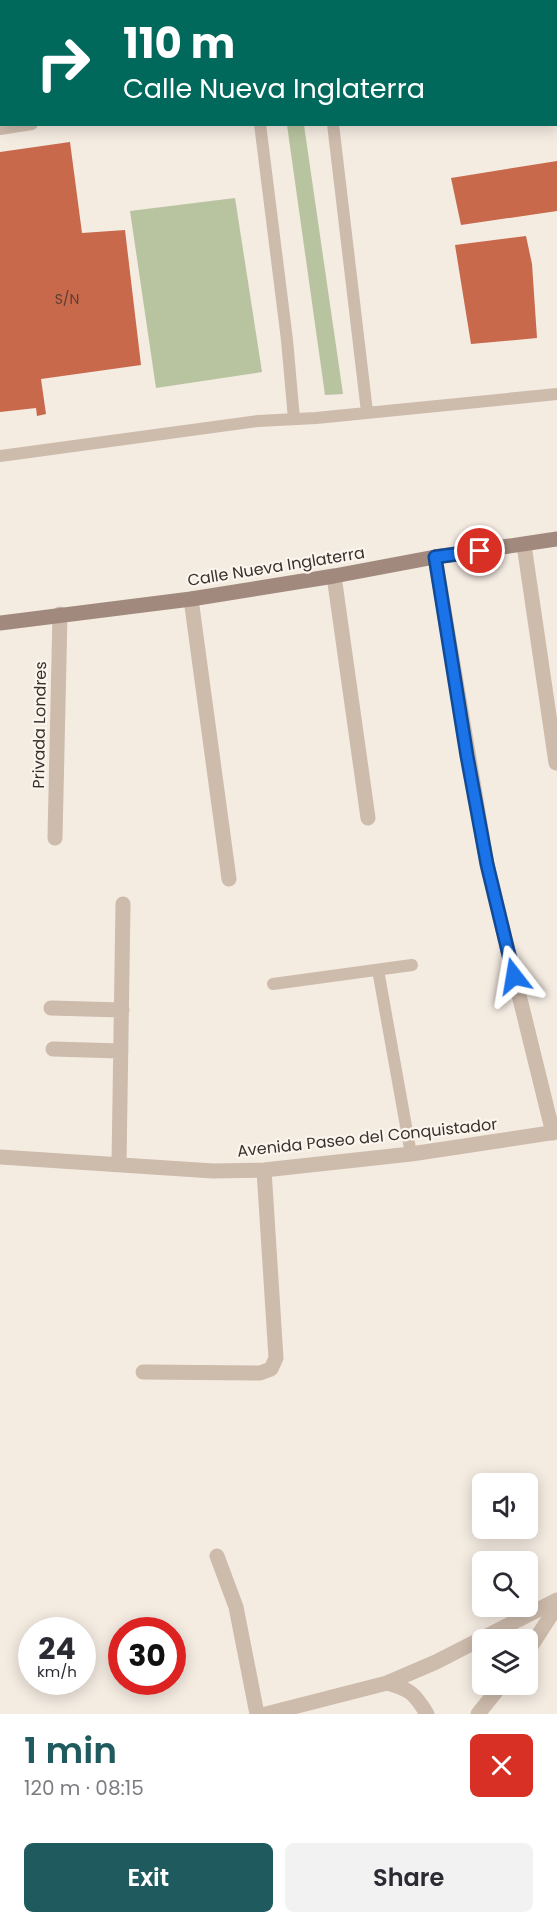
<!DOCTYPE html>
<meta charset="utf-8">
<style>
body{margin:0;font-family:Poppins,sans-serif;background:#f2f2f3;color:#2b2b33;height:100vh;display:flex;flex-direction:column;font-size:22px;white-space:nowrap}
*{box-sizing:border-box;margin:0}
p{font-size:20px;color:#7c7c81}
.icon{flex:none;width:33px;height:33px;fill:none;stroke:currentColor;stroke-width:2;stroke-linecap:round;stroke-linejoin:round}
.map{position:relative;height:1714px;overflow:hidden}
.side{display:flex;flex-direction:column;background:#fff;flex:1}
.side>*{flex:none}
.guide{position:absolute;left:0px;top:0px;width:558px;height:126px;box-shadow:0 3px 15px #0003;background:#00695c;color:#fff;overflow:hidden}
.controls{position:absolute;left:472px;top:1473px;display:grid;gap:12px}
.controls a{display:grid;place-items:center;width:66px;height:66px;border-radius:9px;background:#fff;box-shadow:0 3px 15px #0003;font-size:30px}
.speed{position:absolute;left:18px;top:1617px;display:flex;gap:12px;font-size:30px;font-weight:700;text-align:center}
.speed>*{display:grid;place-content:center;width:78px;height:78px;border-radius:50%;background:#fff;box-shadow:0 3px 15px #0003;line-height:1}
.speed small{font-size:15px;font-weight:400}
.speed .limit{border:9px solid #d22;background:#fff;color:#111}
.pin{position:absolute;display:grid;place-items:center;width:51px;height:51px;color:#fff;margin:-26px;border:3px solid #fff;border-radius:50%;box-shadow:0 2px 6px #0007}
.me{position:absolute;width:66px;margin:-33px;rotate:346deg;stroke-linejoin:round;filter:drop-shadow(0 0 4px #0008)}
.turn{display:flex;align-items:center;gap:21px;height:126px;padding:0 24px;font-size:27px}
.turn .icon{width:78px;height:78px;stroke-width:2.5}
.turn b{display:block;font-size:42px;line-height:51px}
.round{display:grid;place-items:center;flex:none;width:63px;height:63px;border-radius:9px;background:#f2f2f3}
.overview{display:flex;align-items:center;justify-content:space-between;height:102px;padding:0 24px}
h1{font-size:36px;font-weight:600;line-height:45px;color:#1f5a5e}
.primary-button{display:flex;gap:12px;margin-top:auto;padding:12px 24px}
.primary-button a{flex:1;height:69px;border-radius:9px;background:#1f5a5e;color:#fff;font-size:24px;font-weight:600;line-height:69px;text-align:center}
.primary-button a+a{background:#f2f2f3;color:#2b2b33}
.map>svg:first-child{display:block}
</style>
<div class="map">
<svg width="557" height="1714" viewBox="0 0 557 1714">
<rect width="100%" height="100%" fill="#f4ebe1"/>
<path fill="#b8c4a0" d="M287,125H304L343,394L325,395Z
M235,198L262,372L156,388L130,211Z"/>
<path fill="#c8694b" d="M70,142L82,233L125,230L141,365L41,379L46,414L37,416L36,408L0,412V152Z
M557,161V211L461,225L451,178Z
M526,236L532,264L537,338L471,344L455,245Z"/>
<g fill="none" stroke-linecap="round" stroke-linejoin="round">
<path stroke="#cdbbac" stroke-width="12" d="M260,124L287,340L294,419
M333,124L367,412
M0,129L32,124
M0,456L258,421L316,418L557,394
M378,970L411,1154
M273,984L412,965"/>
<path stroke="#cdbbac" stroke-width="15" d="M5,2L18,0
M524,545L556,763
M435,557L487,865L553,1133
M334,576L368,818
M191,599L229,879
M55,838L60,614
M51,1008L122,1010
M53,1049L121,1051
M0,1157L213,1171L264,1170L411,1154L557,1132
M119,1164L123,904
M143,1372L260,1373L271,1369L276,1358L264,1170
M217,1556L236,1607L257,1714
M528,1651L557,1606
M387,1683C410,1689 415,1694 427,1714
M266,1714L387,1683L436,1662L557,1600
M478,1714L502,1684"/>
<path stroke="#a18a7d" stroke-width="15" d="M0,623L191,599L334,576L435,557L557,539"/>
</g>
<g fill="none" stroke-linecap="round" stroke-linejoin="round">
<defs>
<path id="route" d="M480,551L435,557L467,756L487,864L514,976"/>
</defs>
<use href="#route" stroke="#114b97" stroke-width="15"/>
<use href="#route" stroke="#1a73e8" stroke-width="10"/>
</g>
<g text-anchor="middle" stroke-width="4.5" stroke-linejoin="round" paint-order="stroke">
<g font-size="14" fill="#5e3e33">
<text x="67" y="304">S/N</text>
</g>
<g font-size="16" fill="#3b302b" stroke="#fbf5ee">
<text transform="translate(276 566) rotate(-9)" y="6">Calle Nueva Inglaterra</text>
<text transform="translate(39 725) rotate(-89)" y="6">Privada Londres</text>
<text transform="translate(367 1137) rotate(-6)" y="6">Avenida Paseo del Conquistador</text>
</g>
</g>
</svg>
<div class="controls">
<a><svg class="icon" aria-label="sound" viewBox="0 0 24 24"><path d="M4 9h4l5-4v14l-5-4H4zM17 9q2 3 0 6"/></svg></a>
<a><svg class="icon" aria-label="search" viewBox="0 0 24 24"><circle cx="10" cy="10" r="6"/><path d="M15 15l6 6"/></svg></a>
<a><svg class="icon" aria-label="layers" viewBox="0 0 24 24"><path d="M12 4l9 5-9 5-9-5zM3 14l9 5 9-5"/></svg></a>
</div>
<div class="speed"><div>24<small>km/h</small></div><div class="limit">30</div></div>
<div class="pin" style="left:480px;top:551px;background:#d93025"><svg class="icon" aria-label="arrive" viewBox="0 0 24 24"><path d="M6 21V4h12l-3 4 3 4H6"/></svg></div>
<svg class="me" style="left:514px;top:976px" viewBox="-20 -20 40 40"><path d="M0-17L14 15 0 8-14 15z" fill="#1a73e8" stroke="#fff" stroke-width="4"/></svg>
<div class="guide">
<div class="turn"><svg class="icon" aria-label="right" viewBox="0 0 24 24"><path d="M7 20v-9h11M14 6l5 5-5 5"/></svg><div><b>110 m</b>Calle Nueva Inglaterra</div></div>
</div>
</div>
<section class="side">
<div class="overview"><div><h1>1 min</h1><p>120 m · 08:15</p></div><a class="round" style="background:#d93025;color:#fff"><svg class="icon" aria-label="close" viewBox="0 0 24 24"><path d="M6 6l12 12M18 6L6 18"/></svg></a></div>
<div class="primary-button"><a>Exit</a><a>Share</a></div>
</section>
